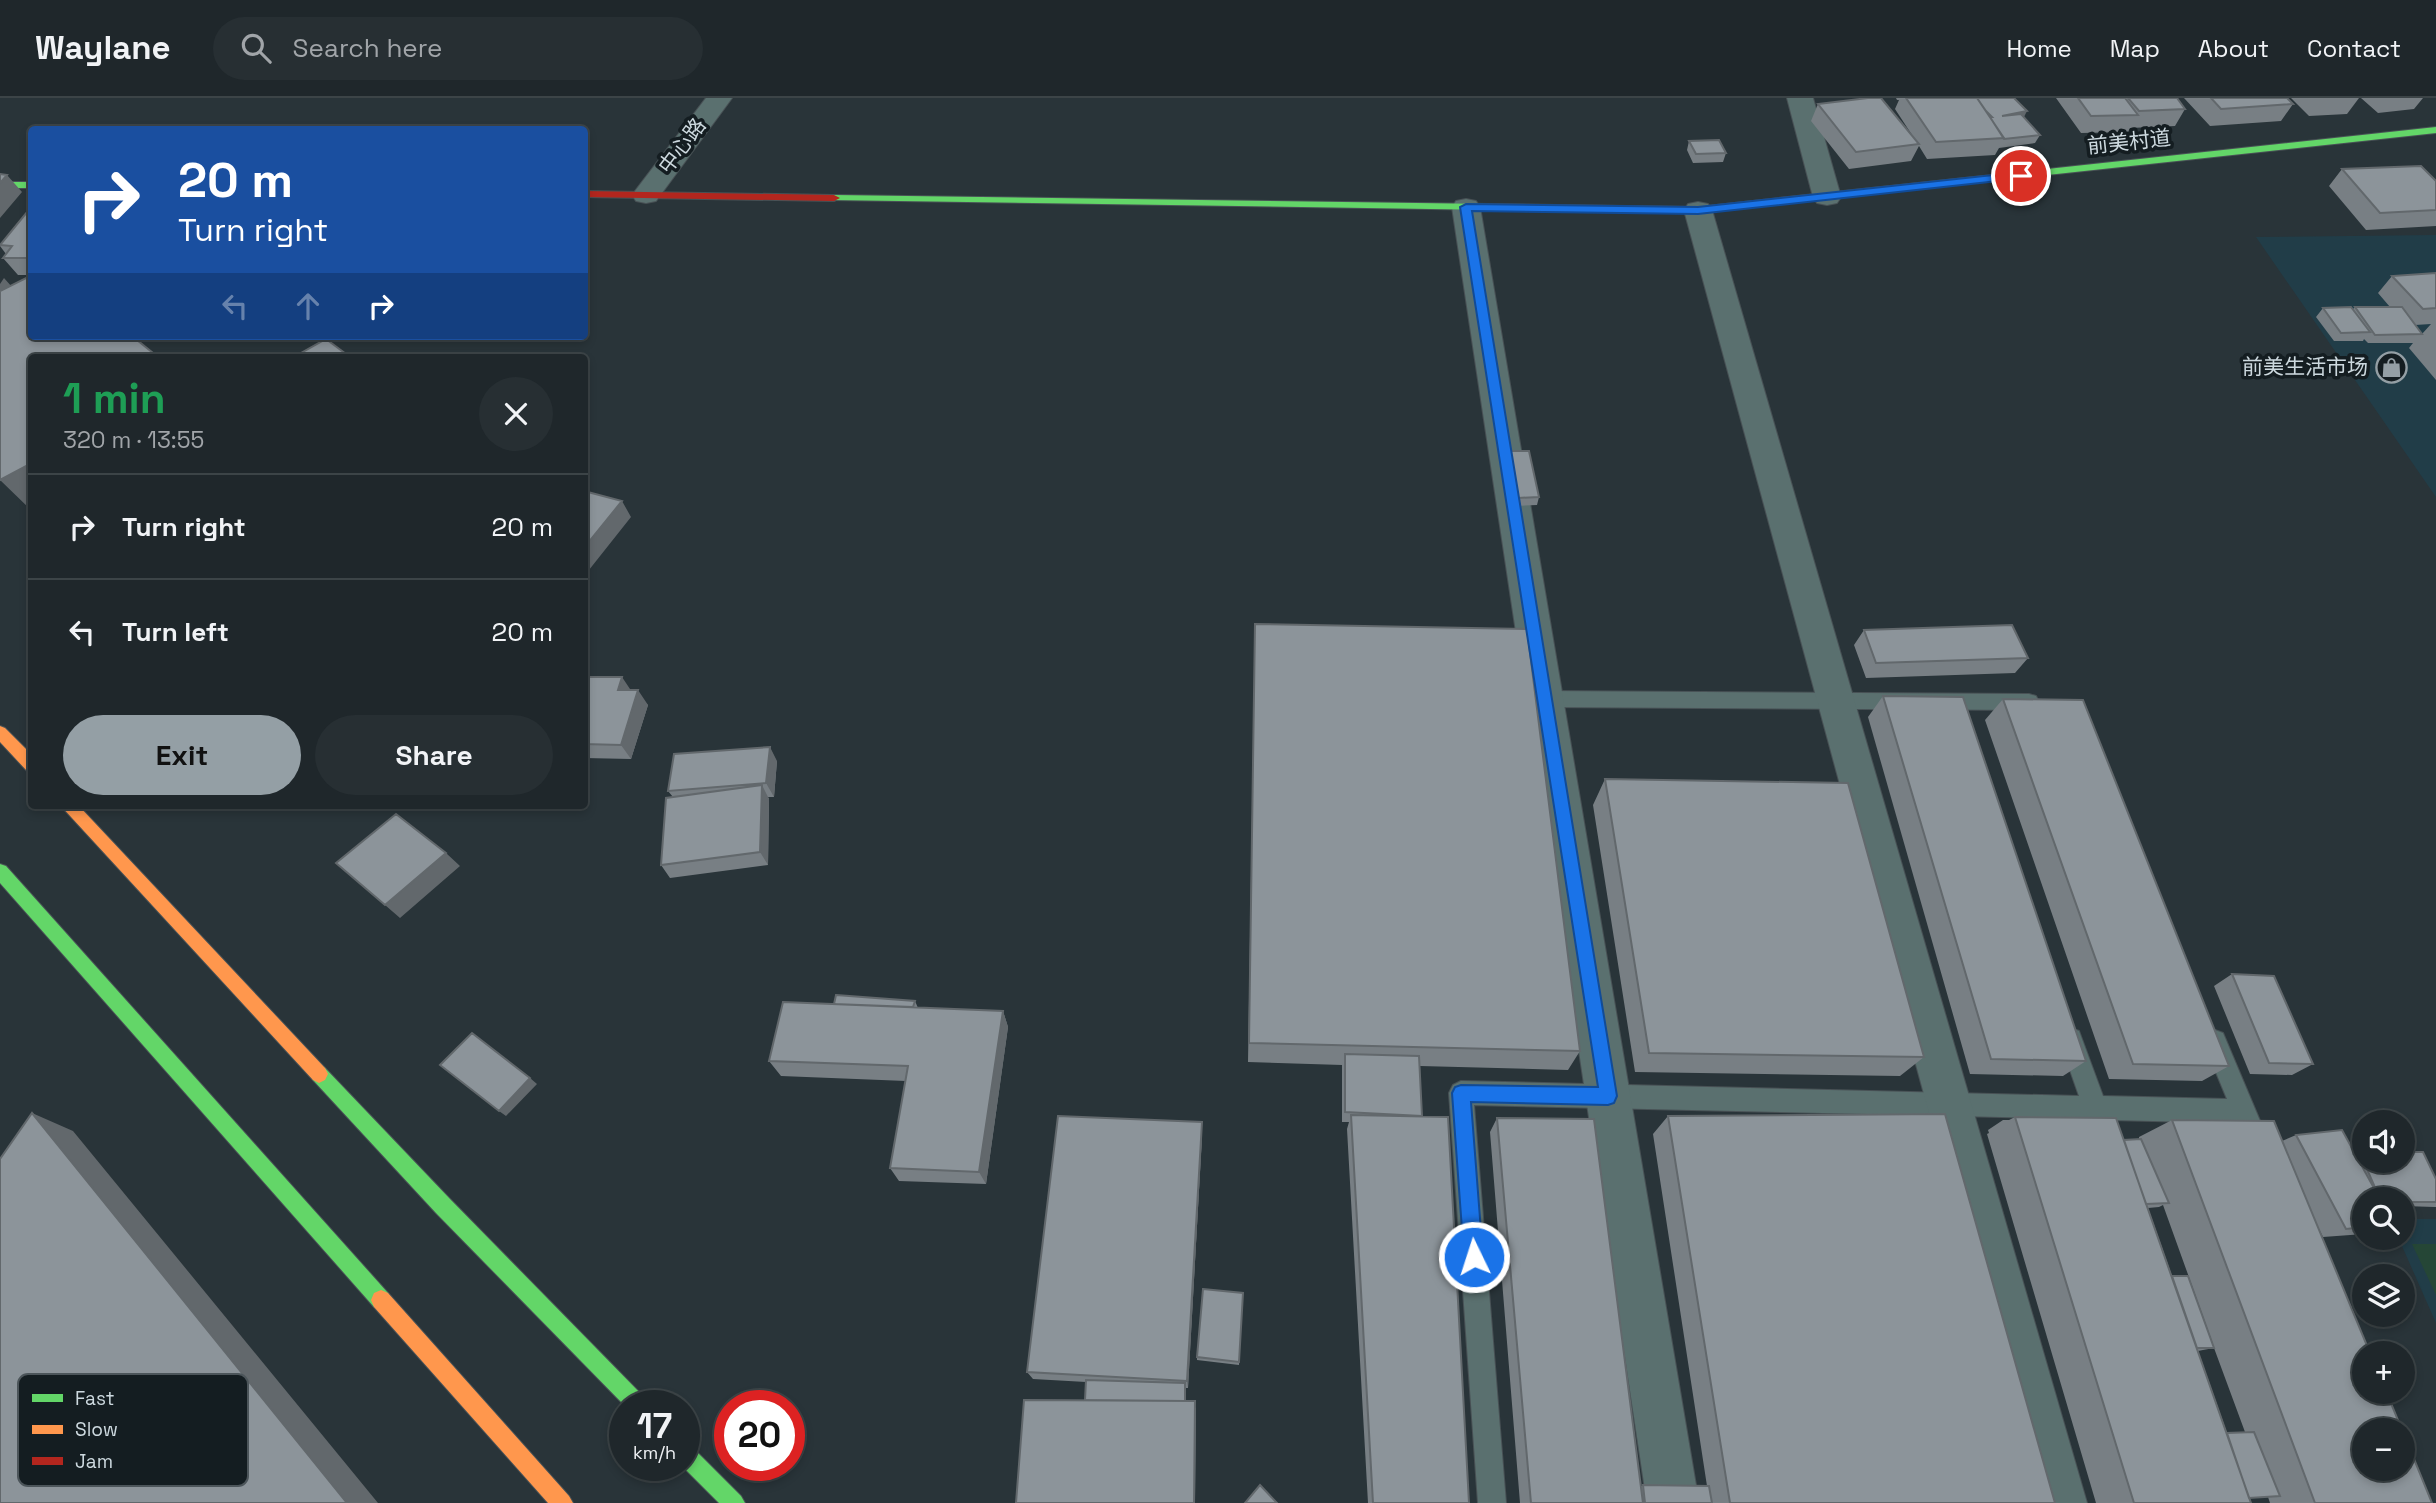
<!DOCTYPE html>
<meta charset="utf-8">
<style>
body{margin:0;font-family:"Space Grotesk","Noto Sans SC",sans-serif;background:#272f33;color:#f1f3f6;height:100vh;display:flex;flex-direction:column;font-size:26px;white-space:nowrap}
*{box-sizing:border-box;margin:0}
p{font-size:23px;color:#a1a5a9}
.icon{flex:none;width:38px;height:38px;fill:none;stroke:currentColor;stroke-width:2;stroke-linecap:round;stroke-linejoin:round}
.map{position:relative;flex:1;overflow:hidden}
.sheet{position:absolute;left:28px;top:256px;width:560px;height:455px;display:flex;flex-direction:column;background:#1f272b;border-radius:7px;box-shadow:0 4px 10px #0003,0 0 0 2px #3c4447}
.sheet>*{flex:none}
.guide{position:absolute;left:28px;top:28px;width:560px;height:214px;border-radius:7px;box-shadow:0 4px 10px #0003,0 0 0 2px #3c4447;background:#1a4fa0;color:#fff;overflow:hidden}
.fabs{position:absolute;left:2352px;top:1012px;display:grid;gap:14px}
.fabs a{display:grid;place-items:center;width:63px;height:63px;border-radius:50%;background:#1f272b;box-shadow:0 4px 10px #0003,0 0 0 2px #3c4447;font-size:35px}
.speed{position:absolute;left:609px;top:1292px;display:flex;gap:14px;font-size:35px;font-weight:700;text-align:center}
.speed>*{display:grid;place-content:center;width:91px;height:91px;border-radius:50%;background:#1f272b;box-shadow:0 4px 10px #0003,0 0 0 2px #3c4447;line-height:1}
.speed small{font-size:18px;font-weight:400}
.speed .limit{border:10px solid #d22;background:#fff;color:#111}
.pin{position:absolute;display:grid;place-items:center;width:60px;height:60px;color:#fff;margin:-30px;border:4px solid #fff;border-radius:50%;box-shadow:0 2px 7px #0007}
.me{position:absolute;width:77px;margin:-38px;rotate:356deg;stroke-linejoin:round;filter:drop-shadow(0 0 5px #0008)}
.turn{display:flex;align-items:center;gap:24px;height:147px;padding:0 35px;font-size:32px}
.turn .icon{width:91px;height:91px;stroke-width:2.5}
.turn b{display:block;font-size:49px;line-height:60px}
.lanes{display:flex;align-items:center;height:66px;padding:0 35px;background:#0003;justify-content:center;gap:35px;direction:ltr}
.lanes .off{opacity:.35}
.round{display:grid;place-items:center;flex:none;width:74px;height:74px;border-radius:37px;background:#272f33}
.head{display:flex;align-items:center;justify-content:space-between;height:119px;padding:0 35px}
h1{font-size:42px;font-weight:700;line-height:52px;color:#1e9e55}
.action{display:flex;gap:14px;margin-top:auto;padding:14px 35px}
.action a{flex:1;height:80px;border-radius:42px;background:#949fa5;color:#111;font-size:28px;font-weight:700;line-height:80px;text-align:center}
.action a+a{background:#272f33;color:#f1f3f6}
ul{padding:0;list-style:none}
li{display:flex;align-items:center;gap:21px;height:105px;padding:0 35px;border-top:2px solid #3c4447}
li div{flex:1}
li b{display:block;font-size:26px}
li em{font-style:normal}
header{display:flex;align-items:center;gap:42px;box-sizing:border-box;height:98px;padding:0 35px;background:#1f272b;border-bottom:2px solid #3c4447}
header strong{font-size:33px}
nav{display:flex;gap:38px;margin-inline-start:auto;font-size:24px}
.search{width:490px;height:63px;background:#272f33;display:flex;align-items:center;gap:18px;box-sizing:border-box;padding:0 24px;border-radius:38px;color:#a1a5a9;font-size:26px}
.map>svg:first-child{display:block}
</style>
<header>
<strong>Waylane</strong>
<div class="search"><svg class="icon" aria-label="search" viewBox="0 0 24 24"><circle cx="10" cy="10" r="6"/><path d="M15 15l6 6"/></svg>Search here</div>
<nav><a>Home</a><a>Map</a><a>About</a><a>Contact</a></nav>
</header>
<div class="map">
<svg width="2436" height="1405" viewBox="0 0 2436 1405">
<rect width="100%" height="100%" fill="#293439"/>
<path fill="#213d48" d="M2436,137V399L2256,139Z
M2403,1121H2436V1225L2398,1139H2403Z"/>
<path fill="#254636" d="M2412,1146H2436V1197Z"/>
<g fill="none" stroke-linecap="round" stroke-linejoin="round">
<defs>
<path id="lane" d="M1544,593L2029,596L2036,598L2039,604L2036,610L2029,612L1544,609L1537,607L1534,601L1537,595Z
M2071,930L2079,933L2103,998L2227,1001L2203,943L2207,935L2215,932L2223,935L2271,1049L2268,1058L2259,1061L2250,1058L2237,1025L2110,1022L2108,1028L2099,1032L2090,1028L2087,1021L1474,1007L1506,1405H1478L1449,995L1453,987L1461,983L2079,998L2059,941L2063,933Z"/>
<path id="street" d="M706,0H732L656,103L646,105L636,103L632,97Z
M1787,0H1813L1841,99L1837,105L1827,107L1817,105L1813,99Z
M1466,101L1476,103L1480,109L1699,1405H1647L1452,109L1456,103Z
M1698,104L1708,106L1712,112L2087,1405H2035L1684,112L1688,106Z"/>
<path id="fast" d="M2436,29V35L2038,78L2032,75L2038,72Z
M0,84H32V90H0Z
M834,97L1698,109L1806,97L1812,100L1806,103L1698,115L830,102L828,100Z
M0,766L6,768L388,1195L391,1202L388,1209L381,1212L374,1209L0,785Z
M319,967L325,970L450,1101L645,1300L648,1307L625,1308L436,1115L313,982L310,976L313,970Z
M684,1345L691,1348L741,1398L745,1405H719L681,1367H684Z"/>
<path id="slow" d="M2038,72L2044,75L2042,77L1806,103L1800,100L1806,97Z
M0,628L5,630L32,657V674L27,673L0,644Z
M60,707H78L325,970L328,976L325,982L319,985L313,982Z
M381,1192L388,1195L569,1398L573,1405H548L374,1209L371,1202L374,1195Z"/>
<path id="jam" d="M584,93L834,97L840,100L834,103L584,99Z"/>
</defs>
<use href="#lane" stroke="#485155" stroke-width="2"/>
<use href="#street" stroke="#485155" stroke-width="2"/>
<use href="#fast" stroke="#485155" stroke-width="2"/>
<use href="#slow" stroke="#485155" stroke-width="2"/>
<use href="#jam" stroke="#485155" stroke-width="2"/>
<use href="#lane" fill="#5a706f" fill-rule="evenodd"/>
<use href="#street" fill="#5a706f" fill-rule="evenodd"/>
<use href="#fast" fill="#63d668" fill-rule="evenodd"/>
<use href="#slow" fill="#ff974d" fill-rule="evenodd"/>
<use href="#jam" fill="#b3261e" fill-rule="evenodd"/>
</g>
<path fill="#787f84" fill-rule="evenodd" d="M1896,0H2014L2024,19L2040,37L2035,45L1999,50L1995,57L1927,61L1919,48L1911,63L1849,71L1811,23L1818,6L1912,37L1895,11L1899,2H1897Z
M2056,0H2177L2185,11L2175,28L2130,30L2128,34L2081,35Z
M2184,0H2287L2293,6L2281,23L2210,28Z
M2291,0H2359L2347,16L2309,18Z
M2361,0H2423L2414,11L2378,15Z
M1689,43L1726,55L1723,64L1693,65L1687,52Z
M2342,71L2436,83V128L2366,132L2329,88Z
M32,108V177H18L3,160L6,156L0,148Z
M2436,175V282L2409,250L2413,245H2368L2364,241L2363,243H2334L2316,219L2323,210L2353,211L2355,209H2390L2378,195L2392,178ZM2431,226L2422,236L2415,227Z
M1508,353L1539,399L1537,407L1516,408L1506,361Z
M1255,526L1580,953L1568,972L1420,968L1421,1019L1469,1405H1368L1347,1031L1349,1024H1342V967L1248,964Z
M1864,532L2028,560L2015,575L1866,580L1854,547Z
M584,579L630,592L648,607L631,661L584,660Z
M1883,598L2086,963L2063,978L1970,976L1868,619Z
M2003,601L2229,968L2202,983L2109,981L1985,622Z
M777,663L774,699H768L769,701L768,767L670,780L661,767L673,699L668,693Z
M1605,681L1924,959L1900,978L1635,974L1593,707Z
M2232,876L2313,966L2292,977L2250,976L2214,888Z
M915,903L918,910L1003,913L1008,929L986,1086L899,1083L890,1070L906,983L781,978L769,963L834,906Z
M1668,1018L2055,1405H1520L1490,1034L1497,1020L1641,1388H1707L1653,1036Z
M2015,1019L2124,1042L2139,1041V1039L2172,1022L2282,1043L2296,1037L2355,1055L2359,1053L2436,1081V1109H2435L2403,1108V1101H2364V1136L2323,1139L2314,1121L2432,1405H2270L2268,1399L2250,1400L2251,1405H2096L1987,1036L1989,1035L1988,1032L2003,1022H2009ZM2163,1107L2213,1246L2172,1178L2148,1110L2159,1109ZM2214,1250L2245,1334L2227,1335L2198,1253L2203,1252Z
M1202,1024V1038L1188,1290H1186V1303L1196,1310L1195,1405H1016L1085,1302L1086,1284L1033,1281L1027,1274Z
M1243,1195L1239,1267L1197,1262V1259Z"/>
<path fill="#62686c" d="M2027,13L2023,21L2002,18Z
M7,77L22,94L0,120V85Z
M4,180L12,189L0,206V186Z
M32,365V411L31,412L0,382Z
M622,403L631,419L585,477L584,475V450Z
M622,579L632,594L618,592Z
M638,592L648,607L631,661L621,647Z
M770,649L777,663L774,699L766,685Z
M762,687L769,701L768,767L760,754Z
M446,755L460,768L400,820L385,807Z
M1003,913L1008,929L986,1086L979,1074Z
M530,980L537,986L506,1018L499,1013Z
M32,1015L73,1033L378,1405H347Z
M1202,1024V1038L1188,1290L1187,1283Z
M1195,1303V1405H1194Z"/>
<path fill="#8c949a" stroke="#62686c" stroke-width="2" d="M1868,0H1881L1919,46L1856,54L1818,6Z
M1906,0H1977L2004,40L1936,44Z
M1977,0H2014L2027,13L2002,18L2021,16L2040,37L2004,41L1990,19H1992L1986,13Z
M2078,0H2125L2138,17L2091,18Z
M2128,0H2177L2185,11L2139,13Z
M2211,0H2287L2293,6L2221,11Z
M1719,42L1726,55L1696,56L1689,43Z
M2421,68L2436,83V112L2380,115L2342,71Z
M0,76L7,77L0,85Z
M32,108V160H3L12,148L0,147Z
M2436,175V210L2423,211L2392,178Z
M32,177V238H132L158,259H32V365L0,382V193Z
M2351,209L2370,234L2341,235L2323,210Z
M2355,209H2402L2422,236L2375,237Z
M326,241L350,259H294Z
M1508,353H1529L1539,399L1518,400Z
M584,393L622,403L584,450Z
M1255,526L1527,531L1580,953L1249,945Z
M2012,527L2028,560L1876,565L1864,532Z
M584,579H622L618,592H638L621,647L584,646Z
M1883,598L1963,599L2086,963L1991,961Z
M2003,601L2083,602L2229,968L2133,966Z
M770,649L766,685L668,693L674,656Z
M1605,681L1848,685L1924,959L1649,955Z
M762,687L760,754L661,767L666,700Z
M396,716L446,755L385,807L336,765Z
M2232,876L2274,878L2313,966L2269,965Z
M836,897L915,903L913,909L834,906Z
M783,904L1003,913L979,1074L890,1070L908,968L769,963Z
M472,935L530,980L499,1013L440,967Z
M1345,956L1419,958L1422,1018L1345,1014Z
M32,1015L347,1405H0V1061Z
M1945,1016L2055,1405H1730L1668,1018Z
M1351,1017L1448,1019L1469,1405H1373Z
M1058,1018L1202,1024L1187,1283L1027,1274Z
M2015,1019L2116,1020L2251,1405H2134Z
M1497,1020L1594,1021L1643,1405H1531Z
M2172,1022L2274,1023L2370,1255H2364V1293H2386L2402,1332H2364V1370H2403V1334L2432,1405H2315Z
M2342,1032L2380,1101H2364V1129L2346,1131L2296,1037Z
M2141,1041L2169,1105L2146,1106L2124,1042Z
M2359,1053H2364V1062H2403V1054H2423L2436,1081V1104H2403V1101H2380Z
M2172,1178H2188L2214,1250H2197Z
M1203,1191L1243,1195L1239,1264L1197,1259Z
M1086,1282L1185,1285V1303L1085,1302Z
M1024,1302L1195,1303L1194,1405H1016Z
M2254,1334L2280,1398L2249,1400L2227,1335Z
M1260,1387L1277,1405H1245Z
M1643,1387L1709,1388L1712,1405H1645Z"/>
<path fill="#1a73e8" stroke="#114b97" stroke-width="2" d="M2021,74L2026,78L2025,80L1698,116L1472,113L1617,998L1614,1005L1608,1007L1471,1004L1483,1159L1480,1166L1474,1169L1467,1166L1464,1159L1452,995L1455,989L1461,987L1598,989L1460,109L1466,106L1698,109Z"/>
<defs>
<symbol id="shop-ring" viewBox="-11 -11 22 22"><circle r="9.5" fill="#141d21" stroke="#949fa5" stroke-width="1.5"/><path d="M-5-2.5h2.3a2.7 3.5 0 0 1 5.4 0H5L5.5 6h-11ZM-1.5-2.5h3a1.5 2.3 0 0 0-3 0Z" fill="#949fa5"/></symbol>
</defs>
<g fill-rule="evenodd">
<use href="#shop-ring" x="2374" y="252" width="35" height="35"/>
</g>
<g text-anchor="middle" stroke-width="7" stroke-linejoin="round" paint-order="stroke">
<g font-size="21" fill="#cdd9df" stroke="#141d21">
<text transform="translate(2129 44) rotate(-6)" y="7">前美村道</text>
<text transform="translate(682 48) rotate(-53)" y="7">中心路</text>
</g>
<g font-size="21" fill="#cdd9df" stroke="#141d21" text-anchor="end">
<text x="2368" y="276">前美生活市场</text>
</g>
</g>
<rect x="18" y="1276" width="230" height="112" rx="10" fill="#141d21" stroke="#4c555a" stroke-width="2"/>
<rect x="32" y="1296" width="31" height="8" fill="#63d668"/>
<rect x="32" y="1327" width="31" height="9" fill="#ff974d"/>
<rect x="32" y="1359" width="31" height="8" fill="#b3261e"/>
<g font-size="19" fill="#cdd9df">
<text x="75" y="1307">Fast</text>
<text x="75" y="1338">Slow</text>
<text x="75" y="1370">Jam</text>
</g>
</svg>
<div class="fabs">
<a><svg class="icon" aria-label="sound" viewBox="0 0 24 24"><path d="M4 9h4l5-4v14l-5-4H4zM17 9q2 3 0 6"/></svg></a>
<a><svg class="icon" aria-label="search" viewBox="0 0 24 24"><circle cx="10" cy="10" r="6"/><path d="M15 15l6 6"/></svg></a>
<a><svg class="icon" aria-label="layers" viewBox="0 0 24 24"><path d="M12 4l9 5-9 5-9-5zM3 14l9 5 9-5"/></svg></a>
<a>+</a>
<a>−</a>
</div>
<div class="speed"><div>17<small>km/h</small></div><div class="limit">20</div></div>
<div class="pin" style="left:2021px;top:78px;background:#d93025"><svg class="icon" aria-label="arrive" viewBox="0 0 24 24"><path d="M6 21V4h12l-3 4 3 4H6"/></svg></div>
<svg class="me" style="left:1474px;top:1159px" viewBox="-20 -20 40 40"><circle r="17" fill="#1a73e8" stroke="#fff" stroke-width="3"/><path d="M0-11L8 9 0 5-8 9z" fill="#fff"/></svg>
<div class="guide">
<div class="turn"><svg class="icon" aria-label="right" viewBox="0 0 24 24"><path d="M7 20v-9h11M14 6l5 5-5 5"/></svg><div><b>20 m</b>Turn right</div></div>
<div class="lanes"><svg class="icon off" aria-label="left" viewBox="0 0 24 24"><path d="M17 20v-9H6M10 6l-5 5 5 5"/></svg><svg class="icon off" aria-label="ahead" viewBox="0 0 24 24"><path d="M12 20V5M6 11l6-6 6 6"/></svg><svg class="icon" aria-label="right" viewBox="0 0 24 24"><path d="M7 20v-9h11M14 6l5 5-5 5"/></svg></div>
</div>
<section class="sheet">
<div class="head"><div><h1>1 min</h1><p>320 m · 13:55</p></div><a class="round"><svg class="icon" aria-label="close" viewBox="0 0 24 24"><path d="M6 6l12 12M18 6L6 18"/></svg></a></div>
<ul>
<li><svg class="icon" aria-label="right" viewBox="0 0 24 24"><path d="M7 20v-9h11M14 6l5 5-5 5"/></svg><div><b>Turn right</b></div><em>20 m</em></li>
<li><svg class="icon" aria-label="left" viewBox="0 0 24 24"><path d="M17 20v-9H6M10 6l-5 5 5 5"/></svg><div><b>Turn left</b></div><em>20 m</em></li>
</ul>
<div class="action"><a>Exit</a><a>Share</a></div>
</section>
</div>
